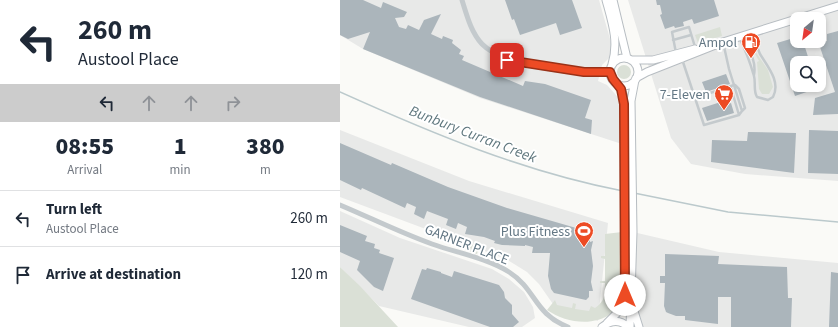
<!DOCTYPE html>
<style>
body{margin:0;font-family:"Source Sans 3",sans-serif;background:#f6f6f7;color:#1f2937;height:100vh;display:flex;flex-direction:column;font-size:15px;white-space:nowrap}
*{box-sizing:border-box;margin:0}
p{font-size:13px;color:#747a83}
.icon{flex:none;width:22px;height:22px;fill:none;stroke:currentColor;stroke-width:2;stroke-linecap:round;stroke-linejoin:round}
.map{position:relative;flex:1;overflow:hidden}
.sheet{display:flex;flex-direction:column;background:#fff;width:340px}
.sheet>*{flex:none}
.guide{background:#fff;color:#1f2937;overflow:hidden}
.needle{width:26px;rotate:209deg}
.controls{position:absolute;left:450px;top:12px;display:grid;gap:8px}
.controls a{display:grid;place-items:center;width:36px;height:36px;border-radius:8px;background:#fff;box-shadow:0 2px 6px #0003;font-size:20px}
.pin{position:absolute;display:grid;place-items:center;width:34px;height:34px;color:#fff;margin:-17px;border-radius:8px;box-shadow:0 2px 6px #0006}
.me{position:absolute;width:44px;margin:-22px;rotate:0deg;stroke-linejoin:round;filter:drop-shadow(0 0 3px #0008)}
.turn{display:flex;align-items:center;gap:14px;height:84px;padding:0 12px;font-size:18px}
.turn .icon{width:52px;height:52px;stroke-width:2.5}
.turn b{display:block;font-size:28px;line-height:34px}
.lanes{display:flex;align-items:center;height:38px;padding:0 12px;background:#0003;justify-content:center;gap:20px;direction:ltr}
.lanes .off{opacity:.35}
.eta{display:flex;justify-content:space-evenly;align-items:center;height:68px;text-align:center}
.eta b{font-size:24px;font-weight:800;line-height:28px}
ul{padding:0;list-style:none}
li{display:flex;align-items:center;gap:12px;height:56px;padding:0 12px;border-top:1px solid #e0e1e3}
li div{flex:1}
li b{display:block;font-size:15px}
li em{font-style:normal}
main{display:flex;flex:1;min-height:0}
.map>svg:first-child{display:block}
</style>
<main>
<section class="sheet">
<div class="guide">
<div class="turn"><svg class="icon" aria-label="left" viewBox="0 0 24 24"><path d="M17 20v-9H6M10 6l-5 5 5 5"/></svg><div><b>260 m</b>Austool Place</div></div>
<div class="lanes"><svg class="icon" aria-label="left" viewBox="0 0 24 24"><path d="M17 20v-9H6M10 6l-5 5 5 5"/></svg><svg class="icon off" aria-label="ahead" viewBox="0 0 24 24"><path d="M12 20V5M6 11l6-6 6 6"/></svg><svg class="icon off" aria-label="ahead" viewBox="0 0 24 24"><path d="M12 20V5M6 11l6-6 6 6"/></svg><svg class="icon off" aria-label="right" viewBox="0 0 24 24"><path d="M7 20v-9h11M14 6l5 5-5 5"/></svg></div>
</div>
<div class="eta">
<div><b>08:55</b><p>Arrival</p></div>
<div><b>1</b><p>min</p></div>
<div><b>380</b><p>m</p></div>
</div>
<ul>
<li><svg class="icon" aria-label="left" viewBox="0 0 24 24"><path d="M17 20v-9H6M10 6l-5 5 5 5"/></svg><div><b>Turn left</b><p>Austool Place</p></div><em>260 m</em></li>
<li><svg class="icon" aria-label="arrive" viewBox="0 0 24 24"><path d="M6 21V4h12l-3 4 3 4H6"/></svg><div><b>Arrive at destination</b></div><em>120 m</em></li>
</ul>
</section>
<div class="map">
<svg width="498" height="327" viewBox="0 0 498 327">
<rect width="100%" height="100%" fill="#fafaf7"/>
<path fill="#e8e9e8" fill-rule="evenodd" d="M0,0H259L272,46L269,58L262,65L258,81L267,85L284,104L285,145L140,98L23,49L0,35Z
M288,0H498V181L405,174L351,164L331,138ZM457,19H479V41H457ZM457,63H479V85H457Z
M0,130L129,181L268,223L258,321L215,307L199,284L187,272L166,259L0,197Z
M0,211L60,238L152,269L169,279L184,292L193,307L195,318L182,327H129L39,306L0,267Z
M293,232L379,252L498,263V327H290Z"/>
<path fill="#dae0d6" d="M380,27L382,36L358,43L355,35Z
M412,42L415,51L428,70L433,87L429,94H422L419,89L417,62L419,61L409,43Z
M277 72a7 7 0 1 1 14 0a7 7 0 1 1-14 0Z
M282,232C282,253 284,276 281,297C280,304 277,308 272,313C253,327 226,323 207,310L215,300L217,305L232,308L233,303L236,304L235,309L249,311L251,306L255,308C265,301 265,295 265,283H260V281H265V259L261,258V256H265V234Z
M118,239L139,247L137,254L115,246Z
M0,267L20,286L58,327H0Z"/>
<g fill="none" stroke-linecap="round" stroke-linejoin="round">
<path stroke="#bbc9cc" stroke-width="1.5" d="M0,92C91,133 184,172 283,191
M294,193L388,212L498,222"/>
</g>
<path fill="#abb5bb" d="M0,0H23L41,8L43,2L67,12L64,17L55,18L59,27L66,29L68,25L79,30L84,20L101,14L91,34L102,39L103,36L113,40L112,43L121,50L119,54L124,56L122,60L183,86L185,81L205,84L251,100L245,118L252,120L251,134L140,97L23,49L30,32L8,39L0,35Z
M165,0H232L242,28L220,35L216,23L180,35L174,19L172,20Z
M316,0H374L379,16L354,24L352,19L343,22L344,26L335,28L334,26L325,29L320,15L322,14L320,5H317Z
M498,31V114L473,115L475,98L495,92L479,44L487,41V34Z
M457,37V41H463L470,63H457V85L484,86L455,96L437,43Z
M386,74L390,84L366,92L362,82Z
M387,100L388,104L391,103L394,113L367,121L362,108Z
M469,130L498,131V174L468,173Z
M408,132L456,133L454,173L371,162L372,140L407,141Z
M0,143L51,165L52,163L108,187L167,208L250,232V242L253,241L251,250L253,266L251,282L253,291H249V297L246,300L214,293L211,289L208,276L210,253H192L193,247L185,245V246L162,245L154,243L155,241L144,237L125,234L127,227L118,223L116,229L106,225L108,219L87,211L84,219L74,214L76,207L67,203L65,208L22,188L21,190L0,180Z
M0,225L27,236L25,241L35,244L34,248L40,250L39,253L54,258L43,291L34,287L17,270L20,261L0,252Z
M325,254L379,256L378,264L447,267L448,298H452L451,327H391V297H378V324L345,320V316H336L328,313L326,312L324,306L325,283H320V276H325Z
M87,268L101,272V273L112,277L114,271L159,285L164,292L165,298L172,305V314L179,322L173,327H150L71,299L82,269L86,270Z
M491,272L498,273V327H489Z"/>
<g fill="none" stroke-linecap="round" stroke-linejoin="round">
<defs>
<path id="secondary" d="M266,0C272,22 279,42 272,64
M273,0L287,58
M270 72a14 14 0 1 1 28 0a14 14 0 1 1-28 0Z
M291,60H313L355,49
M296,78L307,72L383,42L498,6
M293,308L299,327
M267,323L281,309L285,295L284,104L283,94L278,84
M262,327C271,320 280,319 288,327
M290,327L293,232L291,101L295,80"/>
</defs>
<use href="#secondary" stroke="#b7bdc2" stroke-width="9"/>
<path stroke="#c4cacd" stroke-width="2.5" d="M399,37C405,49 410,62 414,76C416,83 413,90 417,97L428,100L433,97C441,82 428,67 420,54C417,47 415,40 413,33
M333,40L351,35
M404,46C412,52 416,64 414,75
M336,53L332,32L349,27L355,47
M342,59L364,125L399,115L402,111L389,69L383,42
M395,85L399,89L405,108L402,111
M391,88L399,115
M355,98L394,85"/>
<path stroke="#c4cacd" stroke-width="5" d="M122,0C127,16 131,32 142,44C164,67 239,75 270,72
M0,205C31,218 61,233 92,244C117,253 147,258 169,272C196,289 194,314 228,327"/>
<use href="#secondary" stroke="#fff" stroke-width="7"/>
</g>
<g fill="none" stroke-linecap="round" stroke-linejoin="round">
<defs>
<path id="route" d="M167,60L244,72H270L273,79L281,89L284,104L285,295"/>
</defs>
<use href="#route" stroke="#9a3117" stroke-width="10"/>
<use href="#route" stroke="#ed4b24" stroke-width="7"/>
</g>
<defs>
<symbol id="fuel-pin" viewBox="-11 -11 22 30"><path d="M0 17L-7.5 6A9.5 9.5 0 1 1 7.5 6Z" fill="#ed4b24" stroke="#fff"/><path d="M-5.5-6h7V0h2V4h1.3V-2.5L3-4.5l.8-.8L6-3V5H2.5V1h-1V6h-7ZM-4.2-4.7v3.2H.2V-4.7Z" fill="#fff"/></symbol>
<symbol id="supermarket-pin" viewBox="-11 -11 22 30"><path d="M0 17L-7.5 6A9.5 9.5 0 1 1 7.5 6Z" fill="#ed4b24" stroke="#fff"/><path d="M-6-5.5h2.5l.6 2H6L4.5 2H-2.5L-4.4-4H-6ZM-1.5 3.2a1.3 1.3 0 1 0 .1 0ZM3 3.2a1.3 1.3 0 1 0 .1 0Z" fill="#fff"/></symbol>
<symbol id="stadium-pin" viewBox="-11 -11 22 30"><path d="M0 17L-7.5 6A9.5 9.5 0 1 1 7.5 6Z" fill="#ed4b24" stroke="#fff"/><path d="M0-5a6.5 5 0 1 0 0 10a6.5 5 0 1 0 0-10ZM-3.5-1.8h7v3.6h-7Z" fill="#fff"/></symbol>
</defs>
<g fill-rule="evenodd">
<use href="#fuel-pin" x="400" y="31" width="22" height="30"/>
<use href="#supermarket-pin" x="373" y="83" width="22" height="30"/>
<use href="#stadium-pin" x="233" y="220" width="22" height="30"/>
</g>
<g text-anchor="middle" stroke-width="4" stroke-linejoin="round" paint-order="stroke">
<g font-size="14" fill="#637784" stroke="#fff" text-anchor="end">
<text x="397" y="47">Ampol</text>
<text x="370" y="99">7-Eleven</text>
<text x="230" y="236">Plus Fitness</text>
</g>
<g font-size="14" fill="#637784" stroke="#fff">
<text transform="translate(127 244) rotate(21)" y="5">GARNER PLACE</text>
</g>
<g font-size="15" font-style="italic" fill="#5e767d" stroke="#fff">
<text transform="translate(133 134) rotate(21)" y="5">Bunbury Curran Creek</text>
</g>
</g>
</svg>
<div class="controls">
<a><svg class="needle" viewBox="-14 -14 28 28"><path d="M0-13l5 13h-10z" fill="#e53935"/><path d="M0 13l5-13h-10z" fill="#747a83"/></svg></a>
<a><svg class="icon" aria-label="search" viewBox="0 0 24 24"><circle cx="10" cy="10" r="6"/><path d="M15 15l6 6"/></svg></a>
</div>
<div class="pin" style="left:167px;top:60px;background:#d93025"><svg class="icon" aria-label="arrive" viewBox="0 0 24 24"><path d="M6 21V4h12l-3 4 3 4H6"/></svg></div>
<svg class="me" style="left:285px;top:295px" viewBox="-20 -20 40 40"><circle r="19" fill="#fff"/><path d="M0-13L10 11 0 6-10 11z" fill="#ed4b24"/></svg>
</div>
</main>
